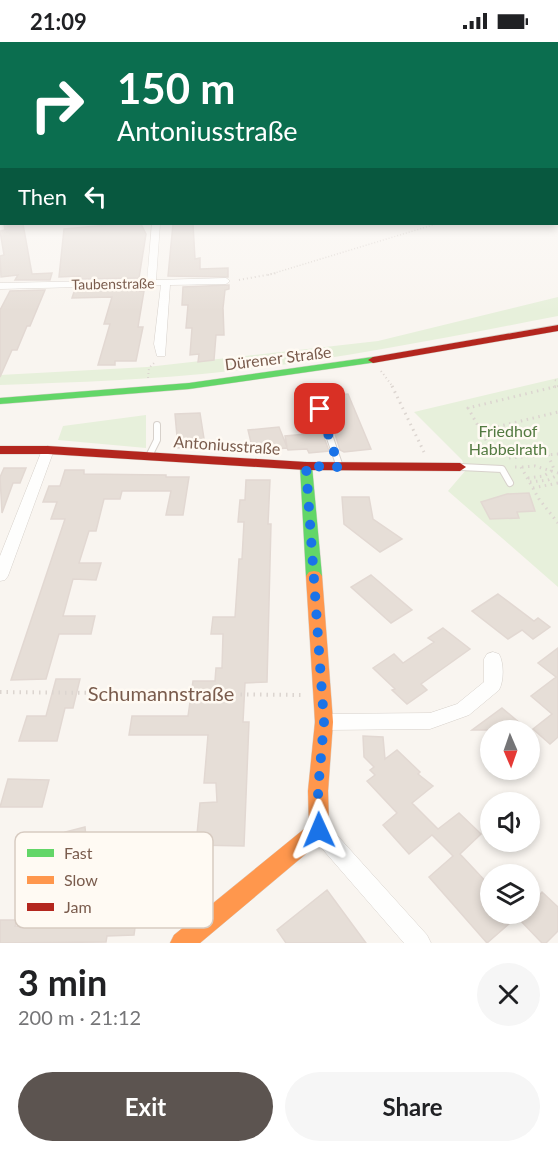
<!DOCTYPE html>
<meta charset="utf-8">
<style>
body{margin:0;font-family:Lato,sans-serif;background:#f6f6f6;color:#202124;height:100vh;display:flex;flex-direction:column;font-size:22px;white-space:nowrap}
*{box-sizing:border-box;margin:0}
p{font-size:20px;color:#757577}
.icon{flex:none;width:33px;height:33px;fill:none;stroke:currentColor;stroke-width:2;stroke-linecap:round;stroke-linejoin:round}
.map{position:relative;height:901px;overflow:hidden}
.panel{display:flex;flex-direction:column;background:#fff;flex:1}
.panel>*{flex:none}
.banner{position:absolute;left:0px;top:0px;width:558px;height:183px;box-shadow:0 3px 9px #0003;background:#0b6e4f;color:#fff;overflow:hidden}
.needle{width:39px;rotate:178deg}
.tools{position:absolute;left:480px;top:678px;display:grid;gap:12px}
.tools a{display:grid;place-items:center;width:60px;height:60px;border-radius:50%;background:#fff;box-shadow:0 3px 9px #0003;font-size:30px}
.pin{position:absolute;display:grid;place-items:center;width:51px;height:51px;color:#fff;margin:-26px;border-radius:12px;box-shadow:0 3px 9px #0006}
.me{position:absolute;width:66px;margin:-33px;rotate:359deg;stroke-linejoin:round;filter:drop-shadow(0 0 4px #0008)}
.turn{display:flex;align-items:center;gap:21px;height:126px;padding:0 18px;font-size:27px}
.turn .icon{width:78px;height:78px;stroke-width:2.5}
.turn b{display:block;font-size:42px;line-height:51px}
.then{display:flex;align-items:center;height:57px;padding:0 18px;background:#0003;gap:12px;font-size:22px}
.round{display:grid;place-items:center;flex:none;width:63px;height:63px;border-radius:32px;background:#f6f6f6}
.overview{display:flex;align-items:center;justify-content:space-between;height:102px;padding:0 18px}
h1{font-size:36px;font-weight:700;line-height:45px}
.cta{display:flex;gap:12px;margin-top:auto;padding:12px 18px}
.cta a{flex:1;height:69px;border-radius:36px;background:#5c5450;color:#fff;font-size:24px;font-weight:700;line-height:69px;text-align:center}
.cta a+a{background:#f6f6f6;color:#202124}
.status{display:flex;justify-content:space-between;align-items:center;height:42px;padding:0 30px;background:#fff;direction:ltr}
.status svg{height:16px;fill:currentColor}
.map>svg:first-child{display:block}
</style>
<div class="status"><b>21:09</b><svg viewBox="0 0 49 12"><path d="M0 12V9h3v3zM5 12V6h3v6zM10 12V3h3v9zM15 12V0h3v12zM26 1h20v11H26zM47 4h2v5h-2z"/></svg></div>
<div class="map">
<svg width="558" height="901" viewBox="0 0 558 901">
<rect width="100%" height="100%" fill="#f9f5f0"/>
<path fill="#e7f0db" d="M558,255V274C449,295 341,317 231,329C154,338 77,340 0,343V333L147,325L378,299Z
M558,336V545L448,449L466,428L462,418L414,370Z
M146,373V406L58,398L63,384Z"/>
<path fill="#e6ded7" stroke="#e2d8d2" stroke-width="1.5" d="M4,182H23L32,232L52,231L50,238H15L18,233L1,235L0,214L4,213L0,189L5,188Z
M119,182H141L146,192L139,236L79,237L80,234L59,235L64,187Z
M173,182H193L195,217L200,216V227L228,226V235L168,234Z
M229,243V247L225,248L223,266L224,293H216L214,318L198,320L199,312L190,313L192,286H186L188,263H182L183,245Z
M137,246L136,249H144L138,285H143L136,319H115V323H98L110,282H104L112,255L72,256L75,247Z
M45,248L30,284H27L17,308H12L0,335V268L10,249Z
M348,352L366,395L371,407L344,410L340,408L323,354Z
M200,371L205,403L178,406L175,372Z
M279,385L287,405L285,394L317,391L316,388L321,387L329,409L309,411L307,407L288,408L287,406L253,409L248,388Z
M4,426H26L20,441H13L2,471L0,435Z
M65,428H84V432L166,433V435H189L183,473H166L171,449H122L120,457H104L96,489H89L79,521H101L96,538L73,537L63,574H95L91,592H59L46,637L11,638L65,477H51L57,460H43L49,444H60Z
M246,438H270L268,482H271L267,640L245,641L243,680H249L244,804L196,803L200,761L217,760L216,741H204L208,693H129L132,674H188L193,639H215L216,626H222L223,592H211L213,575H235L239,517H242L244,480H238L240,458H245Z
M529,451L535,469L517,470L519,476L490,477L481,460L507,452Z
M342,455H369L373,477L402,497L380,510L344,482Z
M371,533L412,568L391,581L351,545Z
M498,552L534,579L538,576L550,585L533,597L522,588L508,597L472,569Z
M443,586L470,607L421,642L427,648L407,662L392,648L395,647L373,626L394,612L403,621L434,600L428,596Z
M558,606V695L550,702L533,687L552,672L531,654L556,635L538,621Z
M56,637H80L73,666H65L57,699H19L27,674H46Z
M502,666L528,688H472Z
M363,694L383,695L385,717L397,708L420,730L418,732L433,744L412,761L438,787L459,771L481,792L460,812L490,844V872H530V863L542,850L558,865V889L546,901H542L517,875L487,901L429,835L453,814L432,793L409,812L383,783L397,771L367,739L375,733L370,728L374,725L364,715Z
M8,737L49,738L42,765H0Z
M85,785L87,807L66,811L65,790Z
M327,848L366,901H286L277,888Z
M81,861H98V865L138,863L134,893L107,894L106,900L0,901V878H17L15,884L50,885L53,878H78Z"/>
<g fill="none" stroke-linecap="round" stroke-linejoin="round">
<defs>
<path id="lane" d="M320,367L340,425
M149,414L157,398V383
M461,425L502,427L510,441"/>
<path id="street" d="M152,182H160L156,238L226,236L230,239L226,242L170,243L165,314H157L154,302L161,243L0,247V241L147,238Z
M48,404L54,408L8,534L5,538L0,539V514L42,408Z
M493,610L499,612C504,621 504,639 499,648L469,673L430,687L324,688L318,686L315,680L318,674L324,672L430,671L457,662L484,640V617L487,612Z
M319,778L326,781L427,893L431,901H404L312,795L309,788L312,781Z"/>
<path id="fast" d="M373,315L377,316V320L189,347L0,362V356L189,341Z
M306,420L312,424L322,534L319,538H309L306,534L300,424Z"/>
<path id="slow" d="M314,529L319,530L322,534L333,680L328,749L329,788L326,795L200,901H170L174,893L309,783L308,749L315,680L306,534L309,530Z"/>
<path id="jam" d="M558,283V289L373,321L368,318L373,315Z
M0,404H48L306,420L460,421L466,425L460,429L306,428L48,412H0Z"/>
</defs>
<use href="#lane" stroke="#d7d1cb" stroke-width="8"/>
<use href="#street" stroke="#d7d1cb" stroke-width="1"/>
<use href="#fast" stroke="#d9d2cb" stroke-width="1"/>
<use href="#slow" stroke="#d9d2cb" stroke-width="1"/>
<use href="#jam" stroke="#d9d2cb" stroke-width="1"/>
<path stroke="#dcd5d0" stroke-width="1.5" stroke-dasharray="1 2" stroke-linecap="butt" d="M268,233L436,182"/>
<path stroke="#dcd5d0" stroke-width="2" stroke-dasharray="1 3" stroke-linecap="butt" d="M239,238L277,231
M381,329L393,345
M148,336L149,326L154,321
M555,338L558,340
M553,345L558,344"/>
<path stroke="#dcd5d0" stroke-width="3" stroke-dasharray="1.5 4.5" stroke-linecap="butt" d="M392,344L424,410
M480,389L558,370
M495,414L468,366L558,344
M509,416L558,412
M515,425H521L539,457L558,481
M522,425L535,424L558,431
M528,436L544,434L554,427L548,413
M530,440L548,438L558,433
M533,446L558,441"/>
<path stroke="#dcd5d0" stroke-width="4" stroke-dasharray="1.5 5" stroke-linecap="butt" d="M0,650L302,653"/>
<use href="#lane" stroke="#fefefd" stroke-width="6"/>
<use href="#street" fill="#fefefd" fill-rule="evenodd"/>
<use href="#fast" fill="#63d668" fill-rule="evenodd"/>
<use href="#slow" fill="#ff974d" fill-rule="evenodd"/>
<use href="#jam" fill="#b3261e" fill-rule="evenodd"/>
</g>
<linearGradient id="sky" x2="0" y2="1"><stop stop-color="#9ec9e9"/><stop offset="0.53" stop-color="#fcfaf8"/><stop offset="1" stop-color="#fcfaf8" stop-opacity="0"/></linearGradient>
<rect width="558" height="269" fill="url(#sky)"/>
<g fill="none" stroke-linecap="round" stroke-linejoin="round">
<path stroke="#1a73e8" stroke-width="10" stroke-dasharray="0 18" d="M319,788L318,749L324,680L306,424L339,425L320,367"/>
</g>
<g text-anchor="middle" stroke-width="5" stroke-linejoin="round" paint-order="stroke">
<g font-size="14" fill="#7a5c4d" stroke="#fffaf3">
<text transform="translate(113 242) rotate(-1)" y="5">Taubenstraße</text>
</g>
<g font-size="16" fill="#7a5c4d" stroke="#fffaf3">
<text transform="translate(278 316) rotate(-7)" y="6">Dürener Straße</text>
<text transform="translate(227 403) rotate(4)" y="6">Antoniusstraße</text>
</g>
<g font-size="16" fill="#537a41" stroke="#fffaf3">
<text x="508" y="395">Friedhof<tspan x="508" dy="18">Habbelrath</tspan></text>
</g>
<g font-size="20" fill="#7a5c4d" stroke="#fffaf3">
<text x="161" y="659">Schumannstraße</text>
</g>
</g>
<rect x="15" y="790" width="198" height="96" rx="9" fill="#fffaf3" stroke="#d7cbc1" stroke-width="1.5"/>
<rect x="27" y="807" width="27" height="8" fill="#63d668"/>
<rect x="27" y="834" width="27" height="8" fill="#ff974d"/>
<rect x="27" y="861" width="27" height="8" fill="#b3261e"/>
<g font-size="16" fill="#7a5c4d">
<text x="64" y="817">Fast</text>
<text x="64" y="844">Slow</text>
<text x="64" y="871">Jam</text>
</g>
</svg>
<div class="tools">
<a><svg class="needle" viewBox="-14 -14 28 28"><path d="M0-13l5 13h-10z" fill="#e53935"/><path d="M0 13l5-13h-10z" fill="#757577"/></svg></a>
<a><svg class="icon" aria-label="sound" viewBox="0 0 24 24"><path d="M4 9h4l5-4v14l-5-4H4zM17 9q2 3 0 6"/></svg></a>
<a><svg class="icon" aria-label="layers" viewBox="0 0 24 24"><path d="M12 4l9 5-9 5-9-5zM3 14l9 5 9-5"/></svg></a>
</div>
<div class="pin" style="left:320px;top:367px;background:#d93025"><svg class="icon" aria-label="arrive" viewBox="0 0 24 24"><path d="M6 21V4h12l-3 4 3 4H6"/></svg></div>
<svg class="me" style="left:319px;top:788px" viewBox="-20 -20 40 40"><path d="M0-17L14 15 0 8-14 15z" fill="#1a73e8" stroke="#fff" stroke-width="4"/></svg>
<div class="banner">
<div class="turn"><svg class="icon" aria-label="right" viewBox="0 0 24 24"><path d="M7 20v-9h11M14 6l5 5-5 5"/></svg><div><b>150 m</b>Antoniusstraße</div></div>
<div class="then">Then<svg class="icon" aria-label="left" viewBox="0 0 24 24"><path d="M17 20v-9H6M10 6l-5 5 5 5"/></svg></div>
</div>
</div>
<section class="panel">
<div class="overview"><div><h1>3 min</h1><p>200 m · 21:12</p></div><a class="round"><svg class="icon" aria-label="close" viewBox="0 0 24 24"><path d="M6 6l12 12M18 6L6 18"/></svg></a></div>
<div class="cta"><a>Exit</a><a>Share</a></div>
</section>
